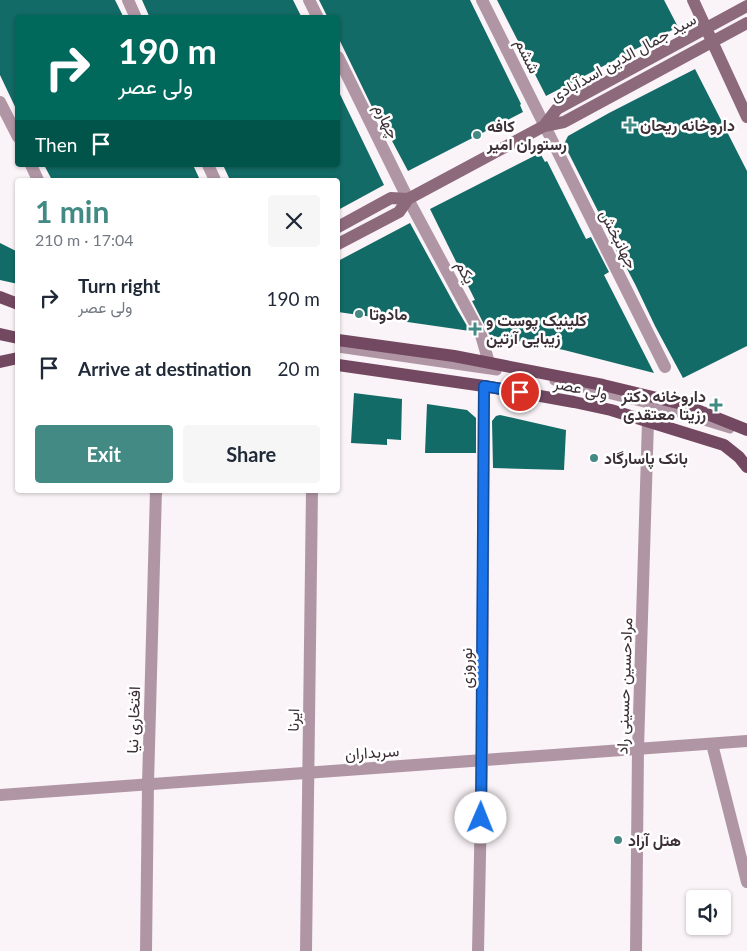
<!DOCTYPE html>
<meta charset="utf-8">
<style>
body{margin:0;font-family:Lato,Vazirmatn,sans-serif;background:#f6f6f7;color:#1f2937;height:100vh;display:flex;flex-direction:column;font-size:19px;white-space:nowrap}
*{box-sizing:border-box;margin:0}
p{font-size:16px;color:#747a83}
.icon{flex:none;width:28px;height:28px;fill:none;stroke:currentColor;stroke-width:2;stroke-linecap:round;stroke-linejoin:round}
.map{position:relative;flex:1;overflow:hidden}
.sheet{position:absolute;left:15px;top:178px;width:325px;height:315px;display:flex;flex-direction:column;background:#fff;border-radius:5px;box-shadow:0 1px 4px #0004}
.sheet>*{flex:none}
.hud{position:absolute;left:15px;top:15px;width:325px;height:152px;border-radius:5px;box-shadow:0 1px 4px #0004;background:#00695c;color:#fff;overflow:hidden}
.tools{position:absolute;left:686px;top:890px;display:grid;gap:10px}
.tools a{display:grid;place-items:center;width:45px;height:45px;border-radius:5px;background:#fff;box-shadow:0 1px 4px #0004;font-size:25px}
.pin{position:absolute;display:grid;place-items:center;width:42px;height:42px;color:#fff;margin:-21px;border:2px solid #fff;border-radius:50%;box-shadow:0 1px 5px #0007}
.me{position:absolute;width:55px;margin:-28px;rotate:1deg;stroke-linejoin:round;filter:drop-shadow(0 0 4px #0008)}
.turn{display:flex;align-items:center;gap:18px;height:105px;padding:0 20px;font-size:22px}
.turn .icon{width:65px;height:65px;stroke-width:2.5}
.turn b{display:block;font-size:35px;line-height:42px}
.then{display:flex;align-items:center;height:48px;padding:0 20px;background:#0003;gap:10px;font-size:19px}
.round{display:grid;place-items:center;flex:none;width:52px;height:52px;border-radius:5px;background:#f6f6f7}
.overview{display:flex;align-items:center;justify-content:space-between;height:85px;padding:0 20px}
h1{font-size:30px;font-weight:700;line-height:38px;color:#438a84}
.cta{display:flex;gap:10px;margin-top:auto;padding:10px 20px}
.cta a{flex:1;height:58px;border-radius:5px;background:#438a84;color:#fff;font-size:20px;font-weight:700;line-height:58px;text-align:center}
.cta a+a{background:#f6f6f7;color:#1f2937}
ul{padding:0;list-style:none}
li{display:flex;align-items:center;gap:15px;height:70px;padding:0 20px}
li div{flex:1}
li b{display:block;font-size:19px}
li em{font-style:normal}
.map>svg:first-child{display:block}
</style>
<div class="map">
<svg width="747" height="951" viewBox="0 0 747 951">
<rect width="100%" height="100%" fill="#faf3f7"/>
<path fill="#126b66" d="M0,0H115L124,18H18V113L0,75Z
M142,0H293L302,18H150Z
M319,0H470L521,104L520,105L523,112L408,171L374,107L373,109L338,37V18H328Z
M497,0H664L678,27L546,96Z
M695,69L747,171V346L683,378L655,326L636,286L624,263L623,264L606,230L607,229L564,144L568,136L609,113Z
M338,90L384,185L338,210V180H230L223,165H338Z
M540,153L545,162L547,161L586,239L591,237L609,272L604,275L654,373L564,350L492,336L489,334L472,301L475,300L430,209Z
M44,165H193L200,180H52Z
M410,223L457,309L470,331L338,312V261Z
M0,243L18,252V284L0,280Z
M354,393L402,399L401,440L387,439V445L351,443Z
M427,404L467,410L476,418V453H425Z
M500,415L566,430L564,470L493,468L492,421L496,416Z"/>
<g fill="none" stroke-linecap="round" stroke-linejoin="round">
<path stroke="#b096a4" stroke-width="9" d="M338,348L497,371
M554,381L652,405L730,429"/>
<path stroke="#b096a4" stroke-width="12" d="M128,0L136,18
M309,0L318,18
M482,0L665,367
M338,57L408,199L481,335L489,363
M0,102L18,137
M31,165L38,180
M208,165L215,180
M712,744L747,882
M146,951L148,784L156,490
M306,951L312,490
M478,951L482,760L484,386
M636,951L638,749L648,421"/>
<path stroke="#b096a4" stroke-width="12" d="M0,795L747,741"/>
<path stroke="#8d697c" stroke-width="12" d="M693,0L747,117
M544,126L557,109L747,6
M338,227L391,198L408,199
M338,244L399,212L408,199L544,126L564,122L747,23"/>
<path stroke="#734961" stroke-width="12" d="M0,297L18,304
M0,334L18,338
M338,340L454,356L603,385L682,404L747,430
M0,362L18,358
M338,365L484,386L574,402L611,410L724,445L739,457L747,467"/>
</g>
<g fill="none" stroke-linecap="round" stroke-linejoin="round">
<defs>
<path id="route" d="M481,818L484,386L520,392"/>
</defs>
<use href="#route" stroke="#114b97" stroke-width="12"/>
<use href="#route" stroke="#1a73e8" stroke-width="9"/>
</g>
<g fill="#438a84" stroke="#fff" stroke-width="2">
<path d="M627.5 117.5h5v5h5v5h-5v5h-5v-5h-5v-5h5z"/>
<circle cx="477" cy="135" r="5"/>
<circle cx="359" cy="314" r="5"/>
<path d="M472.5 321.5h5v5h5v5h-5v5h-5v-5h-5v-5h5z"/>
<path d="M713.5 397.5h5v5h5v5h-5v5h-5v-5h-5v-5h5z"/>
<circle cx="594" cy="458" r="5"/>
<circle cx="618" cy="840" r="5"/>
</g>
<g text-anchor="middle" stroke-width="5" stroke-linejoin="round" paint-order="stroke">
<g font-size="16" fill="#3c2f36" stroke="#fff">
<text transform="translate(528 56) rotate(64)" y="6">ششم</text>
<text transform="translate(623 57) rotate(-29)" y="6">سید جمال الدین اسدآبادی</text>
<text transform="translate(387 121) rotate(64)" y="6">چهارم</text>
<text transform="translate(619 239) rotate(63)" y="6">جهانبخش</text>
<text transform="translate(466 272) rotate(62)" y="6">یکم</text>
<text transform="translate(581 388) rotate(12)" y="6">ولی عصر</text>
<text transform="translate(466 668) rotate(-90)" y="6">نوروزی</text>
<text transform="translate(624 686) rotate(-88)" y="6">مرادحسین حسینی راد</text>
<text transform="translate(133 720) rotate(-88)" y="6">افتخاری نیا</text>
<text transform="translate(293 720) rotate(-89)" y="6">ايرنا</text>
<text transform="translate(372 752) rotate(-4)" y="6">سربداران</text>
</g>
<g font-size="16" font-weight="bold" fill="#3c2f36" stroke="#fff" text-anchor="start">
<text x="640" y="131">داروخانه ریحان</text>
<text x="487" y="132">کافه<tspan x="487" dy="18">رستوران امیر</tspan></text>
<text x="369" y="320">مادوتا</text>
<text x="486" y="326">کلینیک پوست و<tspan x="486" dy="18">زیبایی آرتین</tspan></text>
<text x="706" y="402" text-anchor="end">داروخانه دکتر<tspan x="706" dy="18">رزیتا معتقدی</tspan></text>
<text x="604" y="464">بانک پاسارگاد</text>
<text x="628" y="846">هتل آراد</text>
</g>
</g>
</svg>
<div class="tools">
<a><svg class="icon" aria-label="sound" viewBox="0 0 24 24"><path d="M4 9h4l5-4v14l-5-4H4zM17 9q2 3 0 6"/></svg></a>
</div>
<div class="pin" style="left:520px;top:392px;background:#d93025"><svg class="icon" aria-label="arrive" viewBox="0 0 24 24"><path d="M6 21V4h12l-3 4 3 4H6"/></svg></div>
<svg class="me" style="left:481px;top:818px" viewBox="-20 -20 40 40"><circle r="19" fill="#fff"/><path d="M0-13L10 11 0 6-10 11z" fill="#1a73e8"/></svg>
<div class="hud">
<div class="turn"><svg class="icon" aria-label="right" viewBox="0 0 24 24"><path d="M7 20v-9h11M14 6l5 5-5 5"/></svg><div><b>190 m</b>ولی عصر</div></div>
<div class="then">Then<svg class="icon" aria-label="arrive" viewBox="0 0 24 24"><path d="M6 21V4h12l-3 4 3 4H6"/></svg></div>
</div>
<section class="sheet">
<div class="overview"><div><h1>1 min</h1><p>210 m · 17:04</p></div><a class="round"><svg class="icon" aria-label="close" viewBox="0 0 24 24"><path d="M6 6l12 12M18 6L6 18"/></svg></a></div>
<ul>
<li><svg class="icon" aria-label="right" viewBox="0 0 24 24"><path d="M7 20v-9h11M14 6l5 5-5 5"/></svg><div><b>Turn right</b><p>ولی عصر</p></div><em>190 m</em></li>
<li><svg class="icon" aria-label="arrive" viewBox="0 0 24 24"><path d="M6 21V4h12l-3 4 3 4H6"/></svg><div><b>Arrive at destination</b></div><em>20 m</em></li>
</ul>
<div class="cta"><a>Exit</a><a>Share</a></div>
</section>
</div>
